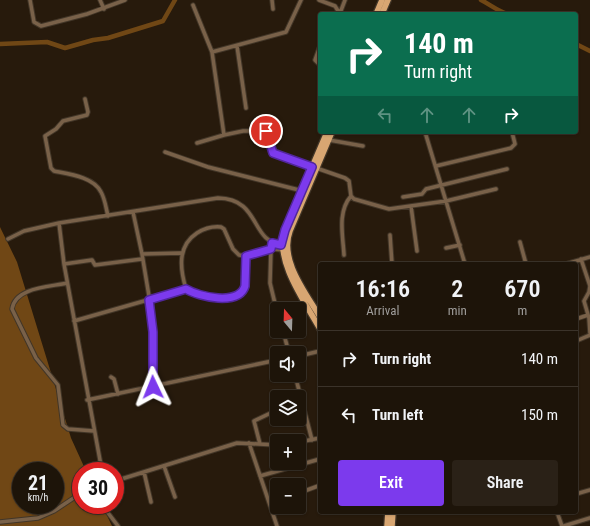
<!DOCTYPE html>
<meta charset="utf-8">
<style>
body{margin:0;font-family:"Roboto Condensed",sans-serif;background:#2a2117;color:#f1f3f6;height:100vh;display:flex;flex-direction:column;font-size:15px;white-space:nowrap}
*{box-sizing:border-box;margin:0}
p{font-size:13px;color:#a09e9c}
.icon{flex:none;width:22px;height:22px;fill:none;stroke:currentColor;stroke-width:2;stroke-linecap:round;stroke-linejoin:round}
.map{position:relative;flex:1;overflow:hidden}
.details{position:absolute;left:318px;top:262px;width:260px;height:252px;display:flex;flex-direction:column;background:#1d1409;border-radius:4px;box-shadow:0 1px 3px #0004,0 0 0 1px #3b332a}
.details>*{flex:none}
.top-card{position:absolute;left:318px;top:12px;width:260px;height:122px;border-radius:4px;box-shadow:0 1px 3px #0004,0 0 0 1px #3b332a;background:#0b6e4f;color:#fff;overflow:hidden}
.needle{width:26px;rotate:341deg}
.controls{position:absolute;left:270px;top:302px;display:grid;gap:8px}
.controls a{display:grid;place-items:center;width:36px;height:36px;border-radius:4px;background:#1d1409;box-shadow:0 1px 3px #0004,0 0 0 1px #3b332a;font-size:20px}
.speed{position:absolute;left:12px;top:462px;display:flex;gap:8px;font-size:20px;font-weight:700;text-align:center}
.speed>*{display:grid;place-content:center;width:52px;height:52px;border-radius:50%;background:#1d1409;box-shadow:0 1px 3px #0004,0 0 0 1px #3b332a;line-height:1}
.speed small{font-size:10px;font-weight:400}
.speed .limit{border:6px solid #d22;background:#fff;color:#111}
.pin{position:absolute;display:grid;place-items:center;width:34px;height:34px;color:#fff;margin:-17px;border:2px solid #fff;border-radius:50%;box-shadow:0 1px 4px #0007}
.me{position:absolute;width:44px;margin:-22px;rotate:358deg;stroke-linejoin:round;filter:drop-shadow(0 0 3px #0008)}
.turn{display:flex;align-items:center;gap:14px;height:84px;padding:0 20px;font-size:18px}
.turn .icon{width:52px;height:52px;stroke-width:2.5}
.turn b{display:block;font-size:28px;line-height:34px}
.lanes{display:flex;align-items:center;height:38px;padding:0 20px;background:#0003;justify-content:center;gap:20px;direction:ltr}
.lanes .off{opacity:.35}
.eta{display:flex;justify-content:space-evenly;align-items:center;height:68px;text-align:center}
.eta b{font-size:24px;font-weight:600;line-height:28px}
.action{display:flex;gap:8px;margin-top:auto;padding:8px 20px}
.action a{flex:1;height:46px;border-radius:4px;background:#7c3aed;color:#fff;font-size:16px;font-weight:600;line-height:46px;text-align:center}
.action a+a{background:#2a2117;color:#f1f3f6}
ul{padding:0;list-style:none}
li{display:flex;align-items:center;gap:12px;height:56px;padding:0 20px;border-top:1px solid #3b332a}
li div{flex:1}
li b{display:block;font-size:15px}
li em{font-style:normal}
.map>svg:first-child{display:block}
</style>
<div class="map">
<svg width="590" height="526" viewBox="0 0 590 526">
<rect width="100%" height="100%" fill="#271a0c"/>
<path fill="#704715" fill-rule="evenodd" d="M0,227L17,262L71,438L86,471H81V505H102L112,526H0ZM21,471H55V505H21Z"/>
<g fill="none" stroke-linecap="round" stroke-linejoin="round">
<path stroke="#704715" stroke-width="4.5" d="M481,0C491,5 497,11 508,14
M0,44L47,42L65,48L93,40L108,38L163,21L175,0
M576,44L590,51"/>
<defs>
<path id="minor" d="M30,0L34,22L41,26L87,14L125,0
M100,0L104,9
M272,0L273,9
M301,0L286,32L212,52L224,135L243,131H266L273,153L345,178L349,181L351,196L354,199L389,209L446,201L496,189
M319,0L335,6L340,14
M193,5L212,52
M340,13L345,0
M237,46L246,108
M320,46L315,60L320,65
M85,99L88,112L87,115L63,121L56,129L45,136L51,168L54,171C69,174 94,177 101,192C105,199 106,208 108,216
M425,132L465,264
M329,140L363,146
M197,143L224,135
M165,152L208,167L303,191
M436,166L511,148L515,144L512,132
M403,197L422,194L426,189L507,169
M411,206L417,251
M133,212L142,254L181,253
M390,235L392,264
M8,239L24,231L59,223
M520,242L526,264
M271,248L270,283L277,312
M446,248L460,245
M142,254L151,308L153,387
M344,255C343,236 337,212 351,196
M581,259L590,286L589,292L584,301L589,318L590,333
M64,264L92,260L95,265L142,259
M566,264L590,257
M67,283C50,287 15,287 12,309L36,358L58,385L63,425L68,429L94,431
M186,289C199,297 239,306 245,286L246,256
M576,319L588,315
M74,321L186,289C180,269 177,246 197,233C205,228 212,226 221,227L224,229L233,249L239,255L246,256L271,249L285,250
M283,331L289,353
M576,341L590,335
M299,356L320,351
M295,375L312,440
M111,377L114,379L118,394
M87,400L277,360
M299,442L320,438
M249,443L277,526
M260,444L254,421L277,410
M164,466L175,497
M102,471L64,264L59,223L218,198C262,199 249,242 283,245
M144,472L151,502
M260,476L320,459
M115,481L237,443L277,445
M299,493L318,486
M576,494L590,490
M102,505L118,526
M271,505L277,502
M557,512L562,526
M0,522L38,518L54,511L81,493
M564,526L590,518"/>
<path id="primary" d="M376,14L382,0
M382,14L388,0
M320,317C306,293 279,260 290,231L332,132
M320,329C305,302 274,260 285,230L327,132
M387,526L388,512
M392,526L393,512"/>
</defs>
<use href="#minor" stroke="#423628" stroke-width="5.5"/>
<use href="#primary" stroke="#423628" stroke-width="8"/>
<use href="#minor" stroke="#796149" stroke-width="3.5"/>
<use href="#primary" stroke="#d8a672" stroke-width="5.5"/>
</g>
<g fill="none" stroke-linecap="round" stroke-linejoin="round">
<defs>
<path id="route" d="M153,387V332L149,300L186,289C199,297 239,306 245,286L246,256L271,249L272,243L281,245L285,230L312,167L273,153L266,131"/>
</defs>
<use href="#route" stroke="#51269a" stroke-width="10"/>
<use href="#route" stroke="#7c3aed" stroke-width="7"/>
</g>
</svg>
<div class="controls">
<a><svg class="needle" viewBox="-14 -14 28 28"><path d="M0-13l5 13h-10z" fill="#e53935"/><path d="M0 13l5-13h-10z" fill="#a09e9c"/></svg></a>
<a><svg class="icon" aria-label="sound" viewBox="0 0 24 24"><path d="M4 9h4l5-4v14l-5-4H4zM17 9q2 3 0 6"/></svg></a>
<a><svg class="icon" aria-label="layers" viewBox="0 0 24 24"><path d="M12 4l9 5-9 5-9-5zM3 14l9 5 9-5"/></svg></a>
<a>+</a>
<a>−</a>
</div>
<div class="speed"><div>21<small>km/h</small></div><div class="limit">30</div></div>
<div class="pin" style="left:266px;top:131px;background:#d93025"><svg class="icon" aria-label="arrive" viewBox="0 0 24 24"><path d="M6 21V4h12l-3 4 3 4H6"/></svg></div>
<svg class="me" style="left:153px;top:387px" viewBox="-20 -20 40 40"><path d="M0-17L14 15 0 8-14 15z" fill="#7c3aed" stroke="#fff" stroke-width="4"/></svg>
<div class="top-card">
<div class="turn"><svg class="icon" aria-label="right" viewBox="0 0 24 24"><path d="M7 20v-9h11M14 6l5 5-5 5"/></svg><div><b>140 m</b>Turn right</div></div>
<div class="lanes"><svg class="icon off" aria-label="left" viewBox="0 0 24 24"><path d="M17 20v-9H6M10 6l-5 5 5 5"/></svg><svg class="icon off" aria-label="ahead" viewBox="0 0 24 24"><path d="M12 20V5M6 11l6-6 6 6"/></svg><svg class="icon off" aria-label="ahead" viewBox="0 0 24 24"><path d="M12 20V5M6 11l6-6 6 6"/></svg><svg class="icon" aria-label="right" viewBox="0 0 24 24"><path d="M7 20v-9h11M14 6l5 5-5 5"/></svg></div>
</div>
<section class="details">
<div class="eta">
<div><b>16:16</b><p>Arrival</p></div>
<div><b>2</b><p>min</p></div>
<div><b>670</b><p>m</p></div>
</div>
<ul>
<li><svg class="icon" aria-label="right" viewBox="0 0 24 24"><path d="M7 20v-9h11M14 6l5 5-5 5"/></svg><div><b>Turn right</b></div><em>140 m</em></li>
<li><svg class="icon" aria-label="left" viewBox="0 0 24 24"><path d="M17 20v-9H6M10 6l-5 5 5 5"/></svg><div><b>Turn left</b></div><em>150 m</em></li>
</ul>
<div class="action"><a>Exit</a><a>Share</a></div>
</section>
</div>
